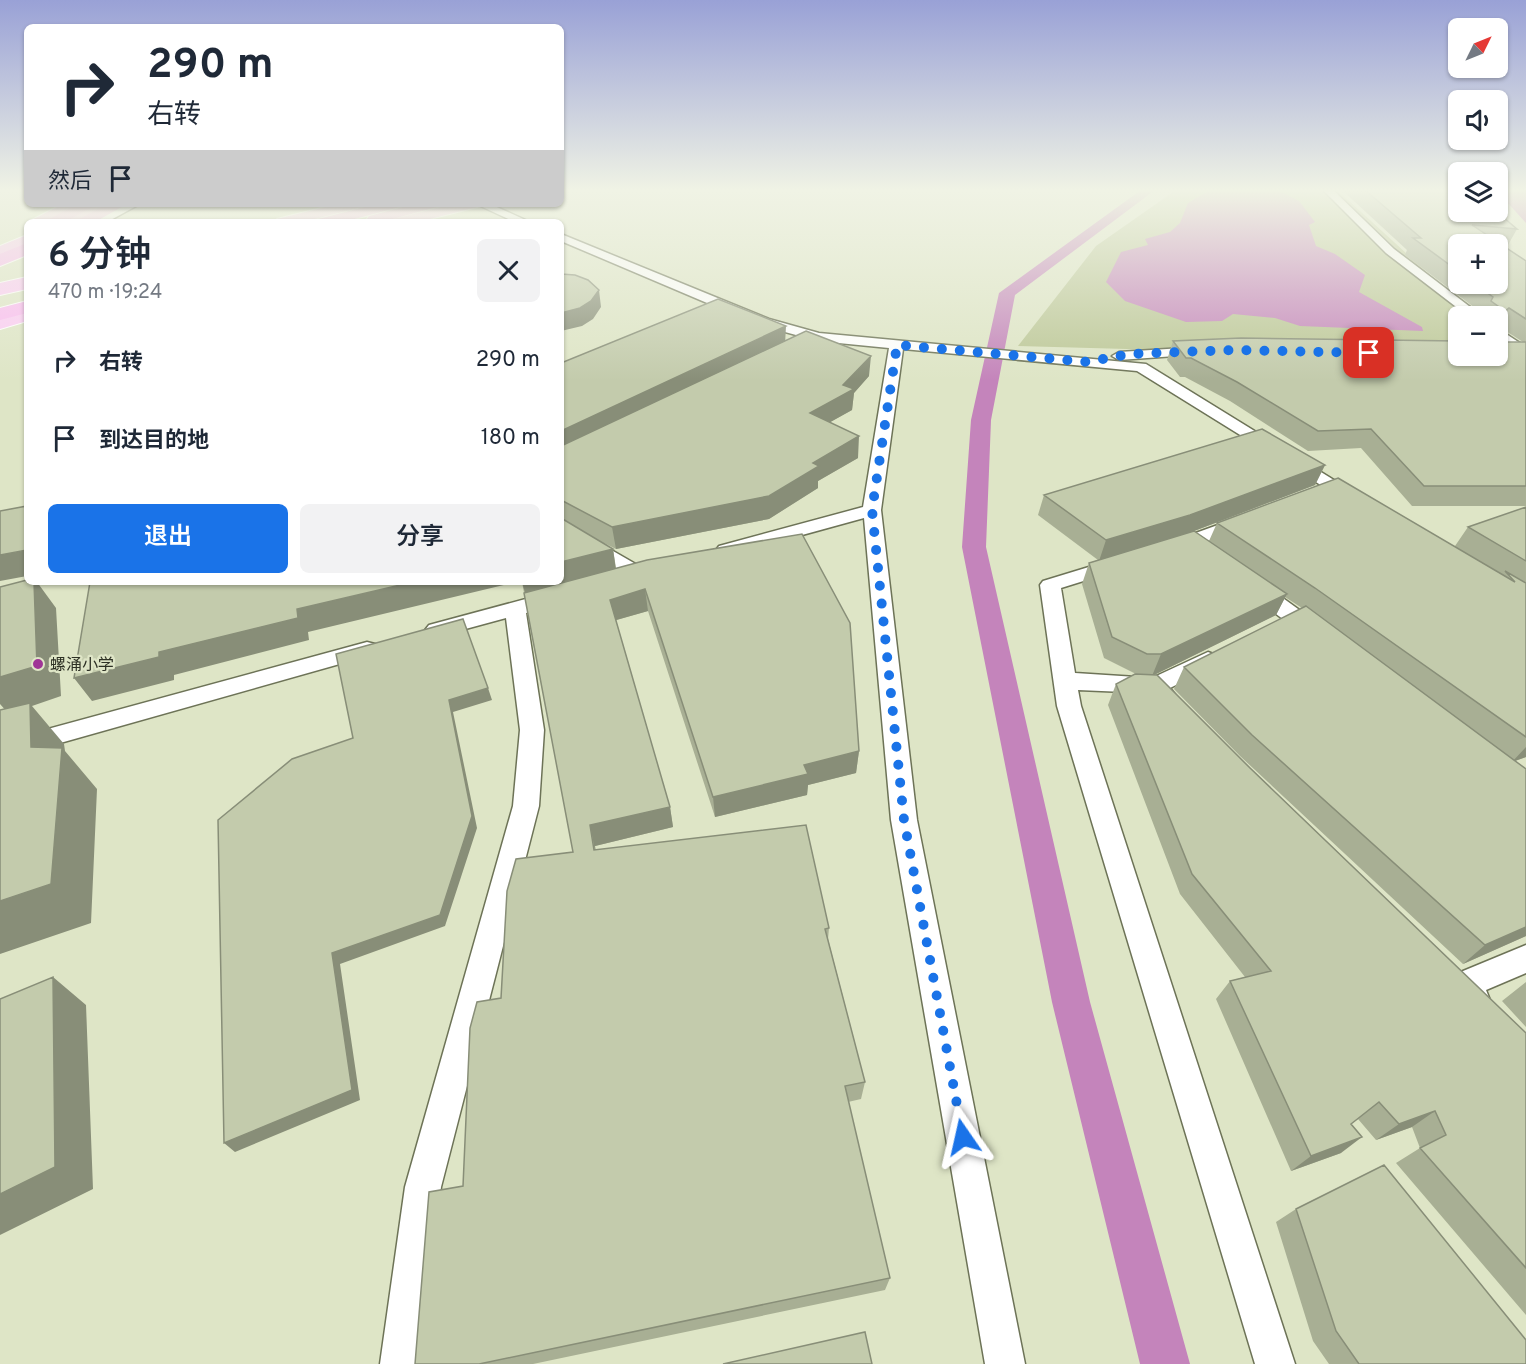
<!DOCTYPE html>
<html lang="zh">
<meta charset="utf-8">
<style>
body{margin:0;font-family:Overpass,"Noto Sans SC",sans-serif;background:#f2f2f3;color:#1f2937;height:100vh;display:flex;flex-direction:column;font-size:22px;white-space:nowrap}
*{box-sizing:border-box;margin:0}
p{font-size:20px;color:#747a83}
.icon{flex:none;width:33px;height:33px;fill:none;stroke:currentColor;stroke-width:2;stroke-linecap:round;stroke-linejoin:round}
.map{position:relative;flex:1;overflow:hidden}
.sheet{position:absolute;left:24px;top:219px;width:540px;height:366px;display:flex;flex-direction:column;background:#fff;border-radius:9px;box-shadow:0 2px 4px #0004}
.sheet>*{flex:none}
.banner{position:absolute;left:24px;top:24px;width:540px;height:183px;border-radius:9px;box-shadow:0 2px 4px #0004;background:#fff;color:#1f2937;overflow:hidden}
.needle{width:39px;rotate:47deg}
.controls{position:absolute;left:1448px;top:18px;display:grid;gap:12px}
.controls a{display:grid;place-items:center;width:60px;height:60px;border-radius:9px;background:#fff;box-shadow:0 2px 4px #0004;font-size:30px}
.pin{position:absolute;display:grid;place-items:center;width:51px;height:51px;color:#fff;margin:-26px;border-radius:12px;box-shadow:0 3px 9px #0006}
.me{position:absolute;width:66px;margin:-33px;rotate:349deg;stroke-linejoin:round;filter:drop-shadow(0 0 4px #0008)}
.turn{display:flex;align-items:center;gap:21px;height:126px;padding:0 24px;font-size:27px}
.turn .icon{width:78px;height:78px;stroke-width:2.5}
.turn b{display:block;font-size:42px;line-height:51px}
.then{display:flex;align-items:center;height:57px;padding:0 24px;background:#0003;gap:12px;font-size:22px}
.round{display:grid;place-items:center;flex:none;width:63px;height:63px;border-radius:9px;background:#f2f2f3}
.head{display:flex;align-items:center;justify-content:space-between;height:102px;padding:0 24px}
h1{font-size:36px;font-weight:600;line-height:45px}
.primary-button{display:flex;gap:12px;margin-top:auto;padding:12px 24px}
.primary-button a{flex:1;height:69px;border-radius:9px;background:#1a73e8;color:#fff;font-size:24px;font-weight:600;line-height:69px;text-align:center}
.primary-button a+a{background:#f2f2f3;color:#1f2937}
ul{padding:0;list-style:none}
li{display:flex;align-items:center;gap:18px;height:78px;padding:0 24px}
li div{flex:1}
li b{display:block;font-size:22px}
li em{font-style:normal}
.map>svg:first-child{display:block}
</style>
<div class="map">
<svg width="1526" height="1364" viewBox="0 0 1526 1364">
<rect width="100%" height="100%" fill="#dee5c6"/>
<path fill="#bcc797" d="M1176,190H1337L1475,316H1458V356H1497V337L1523,360L1018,346L1096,246Z"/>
<path fill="#c484bb" d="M1210,190H1277L1299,201L1315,222L1309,225L1316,246L1335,254L1365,275L1359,292L1422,327L1423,331L1300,326L1275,318L1233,314L1222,321L1186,322L1125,301L1106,282L1121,252L1148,245L1145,239L1170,232L1180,223L1188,203Z
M1497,190H1526V223L1497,191Z"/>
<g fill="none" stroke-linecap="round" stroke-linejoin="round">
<path fill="#c484bb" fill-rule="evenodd" d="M1141,190H1155L1015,295L991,420L986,547L1090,1002L1190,1364H1140L1052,1002L962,547L971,420L999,293Z"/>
<defs>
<path id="minor" d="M1323,190H1333L1394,249L1482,316H1468L1386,253Z
M476,204H490L530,222H515Z
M561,234L769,319L819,333L1146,364L1363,498L1354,503L1348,502L1137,371L903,349L881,510L917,820L1025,1364H985L891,820L864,518L726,556L716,550L719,546L863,507L889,348L818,341L759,325L561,241Z
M1497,328L1526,347V358L1497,339Z
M1199,347L1206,351L1204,354L1119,360L1112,356L1119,352Z
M1240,517L1247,519L1249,523L1247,527L1175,553L1165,547L1168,543Z
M561,521L646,570L649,574L646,578H632L561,535Z
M1115,559L1122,561L1125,565L1122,569L1061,588L1075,673L1152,678L1208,652L1216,655L1219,660L1216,665L1170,688L1179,700L1176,706C1162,710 1157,703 1148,693L1078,690L1081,706L1295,1364H1255L1057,706L1040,585L1043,581Z
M1255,582L1262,583L1323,627L1326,632L1323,637H1307L1248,593L1245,588L1248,583Z
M555,591L562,593L565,598L562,603L526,613L544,730L539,806L441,1187L420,1364H380L405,1187L513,806L520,730L506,618L436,637L429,635L425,630L429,625Z
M367,642L375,644L378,649L375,654L0,760V742Z
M1526,945V973L1486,990L1490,1000L1486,1010L1475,1015C1461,1009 1453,1000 1447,986L1451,976Z"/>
<path id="tertiary" d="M122,204H140L107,222H89Z"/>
<path id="primary" d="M63,204H84L49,222H28Z
M91,204H112L79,222H58Z
M338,204H365L362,207L303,222H275L277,219Z
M453,204H480L477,207L418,222H391L393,219Z
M27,235V246L0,258V246Z
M27,277V289L0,295V283Z
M27,309V321L0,329V317Z"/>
<path id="trunk" d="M77,204H98L65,222H44Z
M107,204H127L95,222H74Z
M376,204H403L400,207L343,222H316L318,219Z
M414,204H440L437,207L382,222H369L367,219L369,216Z
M27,243V255L0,266V254Z
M27,301V313L0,320V308Z"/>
</defs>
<use href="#minor" stroke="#6d7357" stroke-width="3"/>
<use href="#tertiary" stroke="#6d7357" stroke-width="3"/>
<use href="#primary" stroke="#fff" stroke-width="2"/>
<use href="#trunk" stroke="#fff" stroke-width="2"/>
<use href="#minor" fill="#fff" fill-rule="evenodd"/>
<use href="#tertiary" fill="#fff" fill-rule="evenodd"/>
<use href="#primary" fill="#fdcaf6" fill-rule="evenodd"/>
<use href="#trunk" fill="#fcb8f3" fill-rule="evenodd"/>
</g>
<path fill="#a8af94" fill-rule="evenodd" d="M1342,190H1458L1517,229L1508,245H1502L1526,261V506H1412L1361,448L1308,451L1230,401L1185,377H1180L1167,360L1173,341L1523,342L1498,326L1497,327V316H1482L1483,314L1405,255L1407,250ZM1458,244L1497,284H1458Z
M785,341L869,376L854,393L852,410L830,422L858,458L818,481V488L769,519L616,549L604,543L613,549L616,568L859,751L856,773L808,785L807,795L715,817L648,611L616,620L670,807L673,827L595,846V850L829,928L828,939L865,1082L861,1099L848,1102L890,1278L885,1290L533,1364H415L463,1186L501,998L573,852L522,582H561V363Z
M1325,465L1315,485L1194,531L1209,541L1217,523L1455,546L1468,527L1526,507V757L1515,761L1526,936L1463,964L1240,756L1174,689L1184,667L1302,608L1285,597L1276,615L1154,675L1526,1033V1315L1396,1163L1420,1148L1412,1127L1376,1140L1358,1119L1351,1124L1341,1153L1291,1171L1216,999L1230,981L1245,977L1180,894L1108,705L1116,684L1136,674L1104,658L1082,584L1089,563L1098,560L1038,515L1044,495Z
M1526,982V1027L1502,1001Z
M1296,1209L1526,1364H1329L1313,1341L1276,1222Z"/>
<path fill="#888e78" d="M599,290L601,307L593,319L582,326L561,331V313Z
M1509,308L1498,326L1497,327V325L1505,311Z
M786,326L785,345L561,454V431Z
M871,356L869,376L854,393L852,410L809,434L810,413L843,385Z
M859,436L858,458L818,481V488L769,519L616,549L612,527L813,463Z
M1325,465L1315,485L1181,536L1099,561L1106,540Z
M613,549L616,571L526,596L522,582H561V562Z
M27,550V576L0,581V555Z
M34,582H37L56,608L61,696L32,706L64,744L65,751L97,789L91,923L0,954V901L31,747L8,713L0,704V677Z
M413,582H516L308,632L309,640L174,675V680L92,701L74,678L297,609Z
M645,589L648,611L613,621L610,600Z
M1287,594L1276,615L1152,676L1161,654Z
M488,688L492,700L453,712L477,828L445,926L340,964L360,1100L235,1152L224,1143L332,953L449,700Z
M1526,747V757L1512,762Z
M859,751L856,773L808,785L807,795L715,817L713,797L804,765Z
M670,807L673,827L595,846L599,870L590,825Z
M1526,927V936L1463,964L1485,945Z
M53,977L86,1005L93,1189L0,1235V1194Z
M1435,1111L1412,1127L1376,1140L1399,1124Z
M1362,1137L1341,1153L1291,1171L1311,1156Z"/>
<path fill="#c3cbac" stroke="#888e78" stroke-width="1.5" d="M1365,190H1458V212H1497L1517,229L1472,225L1526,261V319L1509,308L1505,311L1491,301L1493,297L1475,284H1497V244H1458V271L1413,238H1421Z
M561,274L575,275L588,280L599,290L591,301L580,308L561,313Z
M718,299L786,326L561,431V363Z
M806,331L871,356L843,385L854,389L810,413L859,436L813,463L819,466L769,496L612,527L561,500V446Z
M1241,338L1458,341V356H1497V342H1526V486H1424L1371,429L1318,431L1237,382L1191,358H1186L1173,341Z
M1262,429L1325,465L1190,515L1106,540L1044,495Z
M1338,478L1515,582L1505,571L1526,583V737L1315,588L1217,523Z
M27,506V550L0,555V511Z
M1526,507V561L1468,527Z
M561,518L613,549L561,562Z
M1194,531L1287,594L1161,654H1147L1112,637L1089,563Z
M802,534L850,623L859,751L804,765L808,774L713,797L645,589L610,600L670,807L590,825L594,850L806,825L829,928L825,929L865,1082L845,1086L890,1278L479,1364H415L429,1192L463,1186L470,1028L477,1002L501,998L507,891L516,859L573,852L524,593L647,560Z
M27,580V582H34L37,666L0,677V587Z
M90,582H413L297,609L298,618L159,652V657L74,678Z
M1306,606L1526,769V927L1485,945L1252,735L1184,667Z
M463,619L488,688L449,700L472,816L440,915L332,953L352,1090L224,1143L218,820L292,759L353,738L336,654Z
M1135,674L1157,675L1250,768L1526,1033V1268L1420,1148L1446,1135L1435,1111L1399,1124L1379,1102L1351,1124L1362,1137L1311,1156L1230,981L1271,971L1192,874L1116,684Z
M30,703L31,747L62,748L51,884L0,901V710Z
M53,977L55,1167L0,1194V999Z
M1384,1165L1526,1340V1364H1359L1336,1331L1296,1209Z
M865,1332L872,1364H723Z"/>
<linearGradient id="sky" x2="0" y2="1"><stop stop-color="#99a1d6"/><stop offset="0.5" stop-color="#f0f3e5"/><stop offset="1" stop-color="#f0f3e5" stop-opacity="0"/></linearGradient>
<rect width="1526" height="381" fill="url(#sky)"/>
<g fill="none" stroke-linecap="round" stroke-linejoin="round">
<path stroke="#1a73e8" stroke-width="10" stroke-dasharray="0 18" d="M963,1137L904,820L872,510L897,345L1088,362L1129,354L1234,350L1369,353"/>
</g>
<circle fill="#9f3596" stroke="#dee5c6" stroke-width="2" cx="38" cy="664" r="6"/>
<g text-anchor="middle" stroke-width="4.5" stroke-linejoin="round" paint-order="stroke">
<g font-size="16" fill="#2d3024" stroke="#dee5c6" text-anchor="start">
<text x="50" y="670">螺涌小学</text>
</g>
</g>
</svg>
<div class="controls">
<a><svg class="needle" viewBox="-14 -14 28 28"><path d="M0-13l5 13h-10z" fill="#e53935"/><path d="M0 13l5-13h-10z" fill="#747a83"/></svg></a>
<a><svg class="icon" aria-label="sound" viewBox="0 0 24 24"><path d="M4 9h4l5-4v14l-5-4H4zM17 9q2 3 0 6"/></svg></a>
<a><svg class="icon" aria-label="layers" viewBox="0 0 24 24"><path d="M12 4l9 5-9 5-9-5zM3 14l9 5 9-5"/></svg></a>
<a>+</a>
<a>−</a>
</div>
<div class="pin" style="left:1369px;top:353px;background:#d93025"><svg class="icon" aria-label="arrive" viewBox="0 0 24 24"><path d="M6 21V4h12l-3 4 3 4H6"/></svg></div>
<svg class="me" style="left:963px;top:1137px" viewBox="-20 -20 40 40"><path d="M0-17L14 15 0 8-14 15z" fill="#1a73e8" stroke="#fff" stroke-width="4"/></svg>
<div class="banner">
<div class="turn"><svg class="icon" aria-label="right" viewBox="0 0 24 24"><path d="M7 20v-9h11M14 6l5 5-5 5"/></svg><div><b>290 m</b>右转</div></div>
<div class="then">然后<svg class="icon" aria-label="arrive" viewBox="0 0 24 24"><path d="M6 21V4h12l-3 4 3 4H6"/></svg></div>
</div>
<section class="sheet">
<div class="head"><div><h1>6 分钟</h1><p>470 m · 19:24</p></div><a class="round"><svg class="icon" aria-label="close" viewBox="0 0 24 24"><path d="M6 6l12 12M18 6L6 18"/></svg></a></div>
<ul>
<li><svg class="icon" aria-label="right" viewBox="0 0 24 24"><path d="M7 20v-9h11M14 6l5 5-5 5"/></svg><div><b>右转</b></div><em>290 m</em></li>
<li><svg class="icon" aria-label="arrive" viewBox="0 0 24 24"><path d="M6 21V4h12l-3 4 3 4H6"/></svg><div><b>到达目的地</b></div><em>180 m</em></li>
</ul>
<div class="primary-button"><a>退出</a><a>分享</a></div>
</section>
</div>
